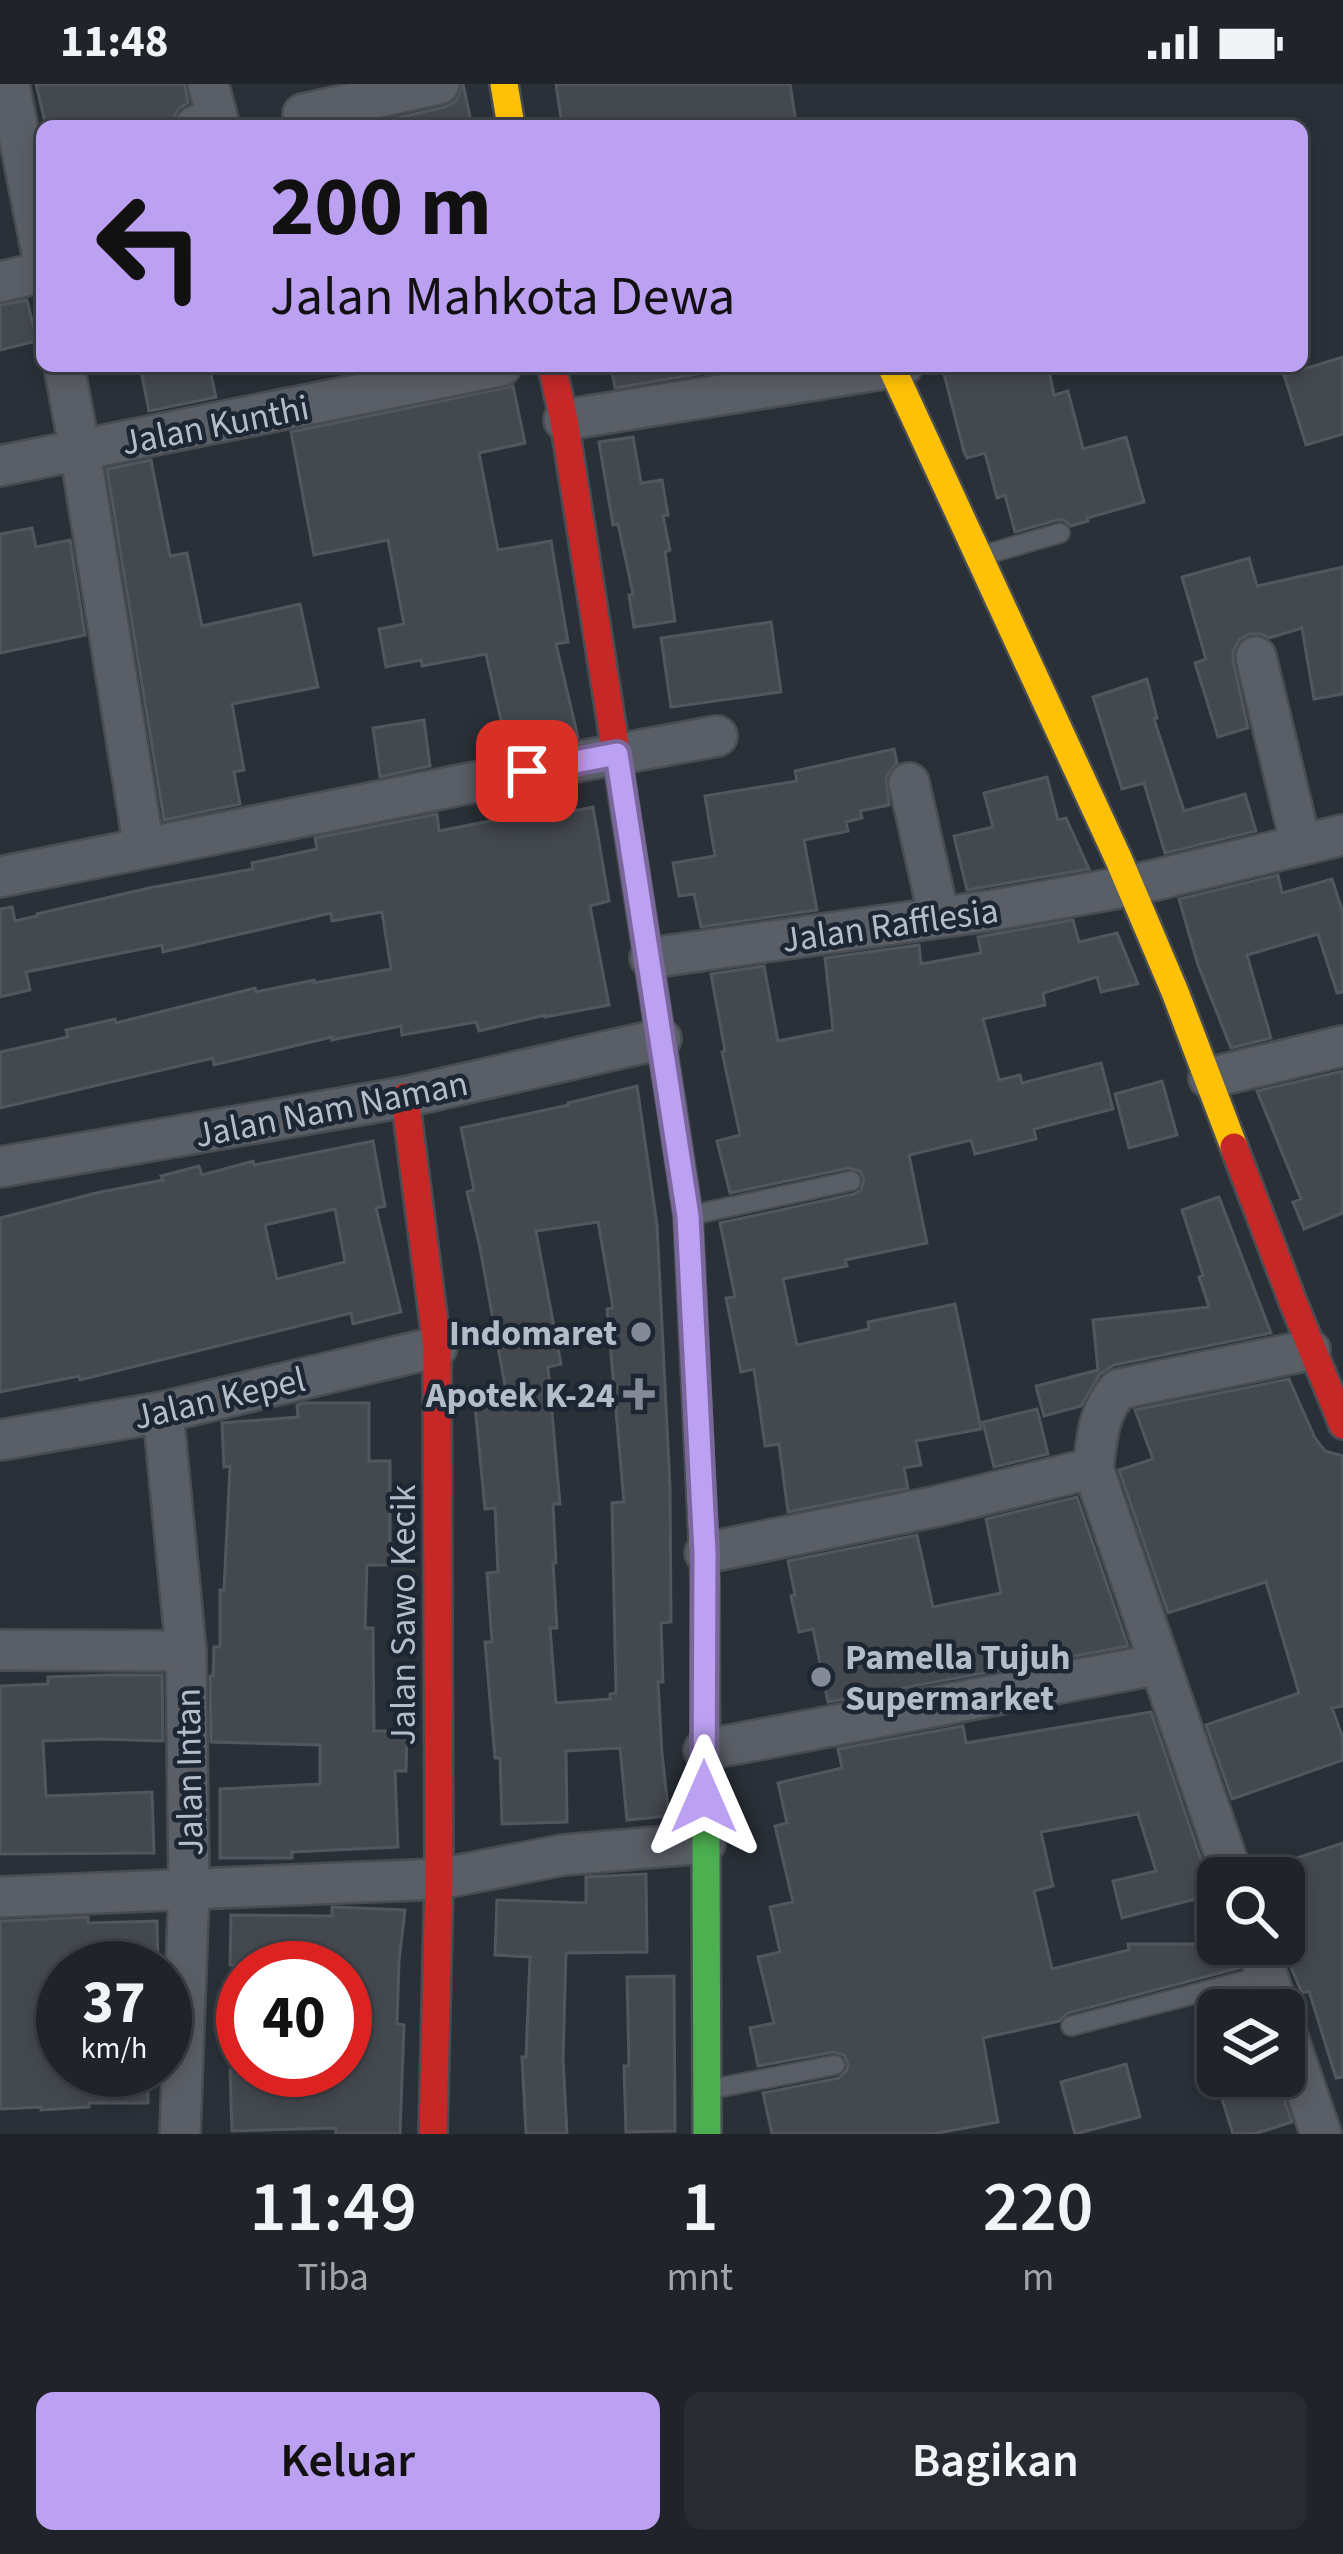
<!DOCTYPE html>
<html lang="id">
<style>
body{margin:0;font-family:"Source Sans 3",sans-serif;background:#282c32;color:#f1f3f6;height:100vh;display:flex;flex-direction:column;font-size:45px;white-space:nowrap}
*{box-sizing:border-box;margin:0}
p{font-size:39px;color:#a2a4a8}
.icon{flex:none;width:66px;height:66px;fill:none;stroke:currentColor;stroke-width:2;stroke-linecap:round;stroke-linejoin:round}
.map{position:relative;height:2050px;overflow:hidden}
.sheet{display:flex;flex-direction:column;background:#20242a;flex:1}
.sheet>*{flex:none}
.guide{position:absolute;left:36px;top:36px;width:1272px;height:252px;border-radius:18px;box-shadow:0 6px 18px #0003,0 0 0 3px #3d4147;background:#bca0f2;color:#111;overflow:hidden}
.buttons{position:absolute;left:1197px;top:1773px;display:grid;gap:24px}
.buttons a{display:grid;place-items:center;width:108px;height:108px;border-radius:18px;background:#20242a;box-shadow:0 6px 18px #0003,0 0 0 3px #3d4147;font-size:60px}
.speed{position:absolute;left:36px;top:1857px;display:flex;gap:24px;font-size:60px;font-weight:700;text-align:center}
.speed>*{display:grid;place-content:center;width:156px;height:156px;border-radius:50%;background:#20242a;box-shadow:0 6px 18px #0003,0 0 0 3px #3d4147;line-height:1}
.speed small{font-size:30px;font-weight:400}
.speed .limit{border:18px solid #d22;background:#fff;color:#111}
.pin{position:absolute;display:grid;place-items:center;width:102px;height:102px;color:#fff;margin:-51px;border-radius:24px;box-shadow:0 6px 18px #0006}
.me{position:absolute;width:132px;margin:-66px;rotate:0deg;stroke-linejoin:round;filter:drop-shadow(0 0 9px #0008)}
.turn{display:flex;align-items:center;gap:42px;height:252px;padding:0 36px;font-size:54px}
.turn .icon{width:156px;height:156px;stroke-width:2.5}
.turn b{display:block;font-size:84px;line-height:102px}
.eta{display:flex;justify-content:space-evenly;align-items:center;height:204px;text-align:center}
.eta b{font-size:72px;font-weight:600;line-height:84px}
.primary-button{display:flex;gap:24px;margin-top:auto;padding:24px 36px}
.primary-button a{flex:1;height:138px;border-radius:18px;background:#bca0f2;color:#111;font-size:48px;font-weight:600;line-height:138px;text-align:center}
.primary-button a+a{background:#282c32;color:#f1f3f6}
.status{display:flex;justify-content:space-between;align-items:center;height:84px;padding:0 60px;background:#20242a;direction:ltr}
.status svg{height:33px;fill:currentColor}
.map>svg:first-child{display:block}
</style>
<div class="status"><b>11:48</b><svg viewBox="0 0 49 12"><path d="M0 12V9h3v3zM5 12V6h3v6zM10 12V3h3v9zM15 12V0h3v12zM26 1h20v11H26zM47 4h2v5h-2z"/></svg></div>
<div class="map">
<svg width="1343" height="2050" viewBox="0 0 1343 2050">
<rect width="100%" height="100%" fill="#2a3038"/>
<path fill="#444950" stroke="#52575f" stroke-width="3" fill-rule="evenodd" d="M36,0H185L188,19L179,24L173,34L159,38L160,42H46Z
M463,0L472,42H361L445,23L456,17Z
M556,0H790L796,38L788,39L789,42H562Z
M27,216L37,257L0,266V221Z
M1343,273V350L1306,361L1284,291Z
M140,282H209L216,313L149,327Z
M611,282H723V286L615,304Z
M942,282H1048L1054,311L1068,307L1083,365L1126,353L1144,418L1087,434L1088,437L1071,442L1064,436H1057L1015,448L1005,411L997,414L985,369L967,374L964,368Z
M513,302L525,359L479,369L498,466L551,457L568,558L556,560L578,653L508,667L486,570L422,582L421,576L386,583L379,545L404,540L388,456L314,471L291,348Z
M633,353L641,399L662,396L668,431L663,432L670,466L665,468L675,537L634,543L629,511L633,510L618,440L613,441L599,358Z
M151,376L170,472L187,469L202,542L300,520L318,603L232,620L244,686L234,688L240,720L164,736L107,385Z
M32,444L36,463L70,456L85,551L0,569V450Z
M1249,474L1257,502L1343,483V610L1314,615L1302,544L1269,554L1262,550H1249L1239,556L1233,567V577L1248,644L1218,653L1195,579L1206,575L1182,493Z
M771,538L781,608L671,623L661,554Z
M1147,595L1157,634L1154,635L1184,727L1245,710L1256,747L1165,769L1144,699L1122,705L1093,613Z
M424,636L430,682L380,693L373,644Z
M894,665L897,679L886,693L889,721L860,727L862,734L846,738L848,747L804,756L817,826L701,843L694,810L679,812L673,779L715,772L705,712L797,697L795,687Z
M1047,693L1058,736L1066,734L1089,785L967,806L954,752L993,743L984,709Z
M593,723L609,817L590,822L609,921L545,933V931L479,947L476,938L402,951L401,942L332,956V953L214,981L213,974L0,1024V968L68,953L66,946L115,935L116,939L255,904L256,908L314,896V899L391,885L382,828L332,837L331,829L163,868L162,861L26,888L30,906L0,913V825L12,823L15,837L37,832V830L149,804L253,785L252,779L317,765L315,754L437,730L439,747L526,730L527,736Z
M1278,791L1282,809L1332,795L1343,829V908L1337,909L1318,850L1247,871L1271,954L1231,964L1198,881L1179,815Z
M1073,836L1079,858L1117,849L1138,900L1101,908L1097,893L1043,909L1045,921L983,935L999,996L1020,991L1022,999L1101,979L1113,1025L1034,1045L1036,1055L975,1070L971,1056L909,1071L927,1159L845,1176L847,1182L783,1195L797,1261L869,1245L868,1238L955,1220L981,1345L916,1357L921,1381L904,1384L908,1404L788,1428L779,1360L765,1362L754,1285L741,1288L726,1214L735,1213L720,1139L854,1110L861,1106L864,1095L860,1087L849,1084L730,1109L717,1057L740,1051L722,968L725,967L711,890L764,882L778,957L833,946L825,874L919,861L921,880L981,869L978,853Z
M1343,987V1129L1304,1145L1293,1118L1301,1115L1257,1007Z
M1162,997L1177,1051L1129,1064L1115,1010Z
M637,1002L657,1141L670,1403L671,1538L661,1539L663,1598H658L662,1670L669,1732L627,1736L620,1664L566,1667L567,1738L502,1740L500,1674H495L485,1558H492L487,1489L498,1488L495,1424L485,1425L474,1311L506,1307L480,1164L467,1108L474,1106L461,1044L569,1021L568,1019ZM598,1138L613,1224L607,1225L624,1418L612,1419L616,1609L610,1610V1615L556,1619L550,1544H557L553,1479H556L553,1420H560L548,1283L561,1280L536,1147Z
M373,1057L385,1122L376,1124L401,1228L353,1240L351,1229L80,1296L79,1292L0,1308V1134L96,1109L163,1096L161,1092L199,1082L202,1091L253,1077L254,1081ZM335,1125L345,1178L277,1195L265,1141Z
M1219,1113L1271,1249L1114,1281L1100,1290L1081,1322L1044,1332L1036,1302L1098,1286L1093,1236L1209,1223L1199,1193L1203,1191L1182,1126Z
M1289,1295L1315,1354L1325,1367L1343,1372V1622L1332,1624L1343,1654V1676L1232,1715L1206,1641L1299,1609L1266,1498L1168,1529L1119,1386L1153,1375L1135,1326Z
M303,1319H369V1377H390V1481H367L365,1544H373L374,1647H407L406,1687H395L398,1763L292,1768V1774H220V1705L320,1700V1661L211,1658L210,1592H213L214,1563H220V1506H224L230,1382L224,1383L222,1339L298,1333L297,1321Z
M1037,1325L1048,1370L994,1383L983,1338Z
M1077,1413L1128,1562L828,1618L813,1545L799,1548L791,1512L795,1511L788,1477L917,1451L933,1523L1001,1509L986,1435Z
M109,1591H162L163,1657L98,1655L43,1657L46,1712L152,1708L154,1769L0,1770V1602L48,1600V1593Z
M1151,1628L1210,1802L1215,1810L1122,1834L1113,1797L1156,1787L1138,1730L1041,1748L1053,1802L1034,1807L1052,1885L1129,1866L1128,1860H1233L1239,1884L1068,1929L1059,1937L983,1954L998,2038L932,2050H772L763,2009L839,1994L847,1986L848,1980L844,1971L834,1968L758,1982L750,1944L774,1939L758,1873L780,1868L770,1823L793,1818L775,1742L787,1739L778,1699L842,1684L838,1665L963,1642L966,1659Z
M1343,1759V1993L1336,1994L1309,1907L1302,1909L1281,1860H1284V1778Z
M646,1790L647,1868L566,1869L563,1974L567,2050H526L522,1973H526L530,1873L495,1871L497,1816L586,1819V1793Z
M332,1823L405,1826L399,1877L397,1940L404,1941L400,2050H336V2044L232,2047L230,1986H345V1883L230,1881L231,1831L332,1832Z
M88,1833V1839L157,1837L158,1884H63V1986H148V2019H89V2023L41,2026V2023L0,2025V1837Z
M674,1892L675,2047L626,2048L624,1982H629L627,1893Z
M1126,1980L1140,2033L1075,2050L1061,1998Z
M1278,1998L1292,2038L1254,2050H1233L1222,2015Z"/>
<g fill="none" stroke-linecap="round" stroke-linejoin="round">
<defs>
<path id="lane" d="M984,471L1060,449
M692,1131L851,1097
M1071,1942L1267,1891
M712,2005L835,1981"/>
<path id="street" d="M9,0L42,169
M303,30L439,0
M195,42L218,36L208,0
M0,198L42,188
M64,282L80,367L144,764
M564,336L902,282
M0,382L501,282
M1256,573L1301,761
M909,699L939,833
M0,793L570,679L717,652
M650,874L994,826L1130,802L1343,751
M1209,994L1343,962
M0,1083L405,1013L661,955
M163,1328L186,1567L189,1804L180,2050
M0,1356L163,1328L437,1263
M1093,1384C1097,1355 1098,1327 1119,1305L1310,1266
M705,1469L938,1422L1093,1384L1233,1794
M0,1566L186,1567
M704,1666L1160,1580
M0,1813L439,1795L563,1771L705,1759
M1256,1860L1279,1926
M1284,1942L1321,2050"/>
<path id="fast" d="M705,1497L707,2050"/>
<path id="slow" d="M504,0L511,42
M891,282L1119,776L1175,908L1234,1063
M672,1026L688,1132L705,1497"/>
<path id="jam" d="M552,282L564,336L672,1026
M405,1013L437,1263L439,1795L433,2050
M1234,1063L1293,1218L1343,1341"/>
</defs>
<use href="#lane" stroke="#484c53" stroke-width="22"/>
<use href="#street" stroke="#484c53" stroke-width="44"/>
<use href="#fast" stroke="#484c53" stroke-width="32"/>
<use href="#slow" stroke="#484c53" stroke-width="32"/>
<use href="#jam" stroke="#484c53" stroke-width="32"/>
<use href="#lane" stroke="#5a5e66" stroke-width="18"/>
<use href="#street" stroke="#5a5e66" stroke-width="39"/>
<use href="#fast" stroke="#4caf50" stroke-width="27"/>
<use href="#slow" stroke="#ffc107" stroke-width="27"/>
<use href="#jam" stroke="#c62828" stroke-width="27"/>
</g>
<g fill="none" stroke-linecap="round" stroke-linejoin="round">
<defs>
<path id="route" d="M527,687L617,670L688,1132L705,1469L704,1713"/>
</defs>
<use href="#route" stroke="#7a689d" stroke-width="30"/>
<use href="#route" stroke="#bca0f2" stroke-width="21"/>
</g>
<g fill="#848b96" stroke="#1d2633" stroke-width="4.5">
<circle cx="641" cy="1248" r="12"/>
<path d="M633 1292h12v12h12v12h-12v12h-12v-12h-12v-12h12z"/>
<circle cx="821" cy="1593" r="12"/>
</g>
<g text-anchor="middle" stroke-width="9" stroke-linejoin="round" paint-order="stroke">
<g font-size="36" fill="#b4bcc9" stroke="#1d2633">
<text transform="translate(215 340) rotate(-11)" y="13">Jalan Kunthi</text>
<text transform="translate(890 840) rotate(-8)" y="13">Jalan Rafflesia</text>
<text transform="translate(331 1024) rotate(-11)" y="13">Jalan Nam Naman</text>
<text transform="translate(219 1313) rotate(-13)" y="13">Jalan Kepel</text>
<text transform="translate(402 1531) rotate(-90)" y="13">Jalan Sawo Kecik</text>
<text transform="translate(188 1688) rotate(-91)" y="13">Jalan Intan</text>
</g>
<g font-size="36" font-weight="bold" fill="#b4bcc9" stroke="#1d2633" text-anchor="end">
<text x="617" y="1261">Indomaret</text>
<text x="615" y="1323">Apotek K-24</text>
<text x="845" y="1585" text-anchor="start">Pamella Tujuh<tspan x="845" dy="41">Supermarket</tspan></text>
</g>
</g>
</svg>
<div class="buttons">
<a><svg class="icon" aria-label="search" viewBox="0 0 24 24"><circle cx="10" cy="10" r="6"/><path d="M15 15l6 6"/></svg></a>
<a><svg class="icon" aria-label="layers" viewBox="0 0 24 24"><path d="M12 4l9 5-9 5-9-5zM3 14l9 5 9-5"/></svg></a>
</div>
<div class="speed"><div>37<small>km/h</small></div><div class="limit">40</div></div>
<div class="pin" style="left:527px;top:687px;background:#d93025"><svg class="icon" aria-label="arrive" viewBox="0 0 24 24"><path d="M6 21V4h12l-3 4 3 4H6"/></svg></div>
<svg class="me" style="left:704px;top:1713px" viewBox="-20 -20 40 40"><path d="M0-17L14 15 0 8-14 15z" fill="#bca0f2" stroke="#fff" stroke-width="4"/></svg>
<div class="guide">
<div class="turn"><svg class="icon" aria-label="left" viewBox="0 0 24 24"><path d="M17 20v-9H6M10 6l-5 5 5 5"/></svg><div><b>200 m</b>Jalan Mahkota Dewa</div></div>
</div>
</div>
<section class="sheet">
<div class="eta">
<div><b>11:49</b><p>Tiba</p></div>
<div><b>1</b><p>mnt</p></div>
<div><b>220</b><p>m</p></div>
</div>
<div class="primary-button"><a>Keluar</a><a>Bagikan</a></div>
</section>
